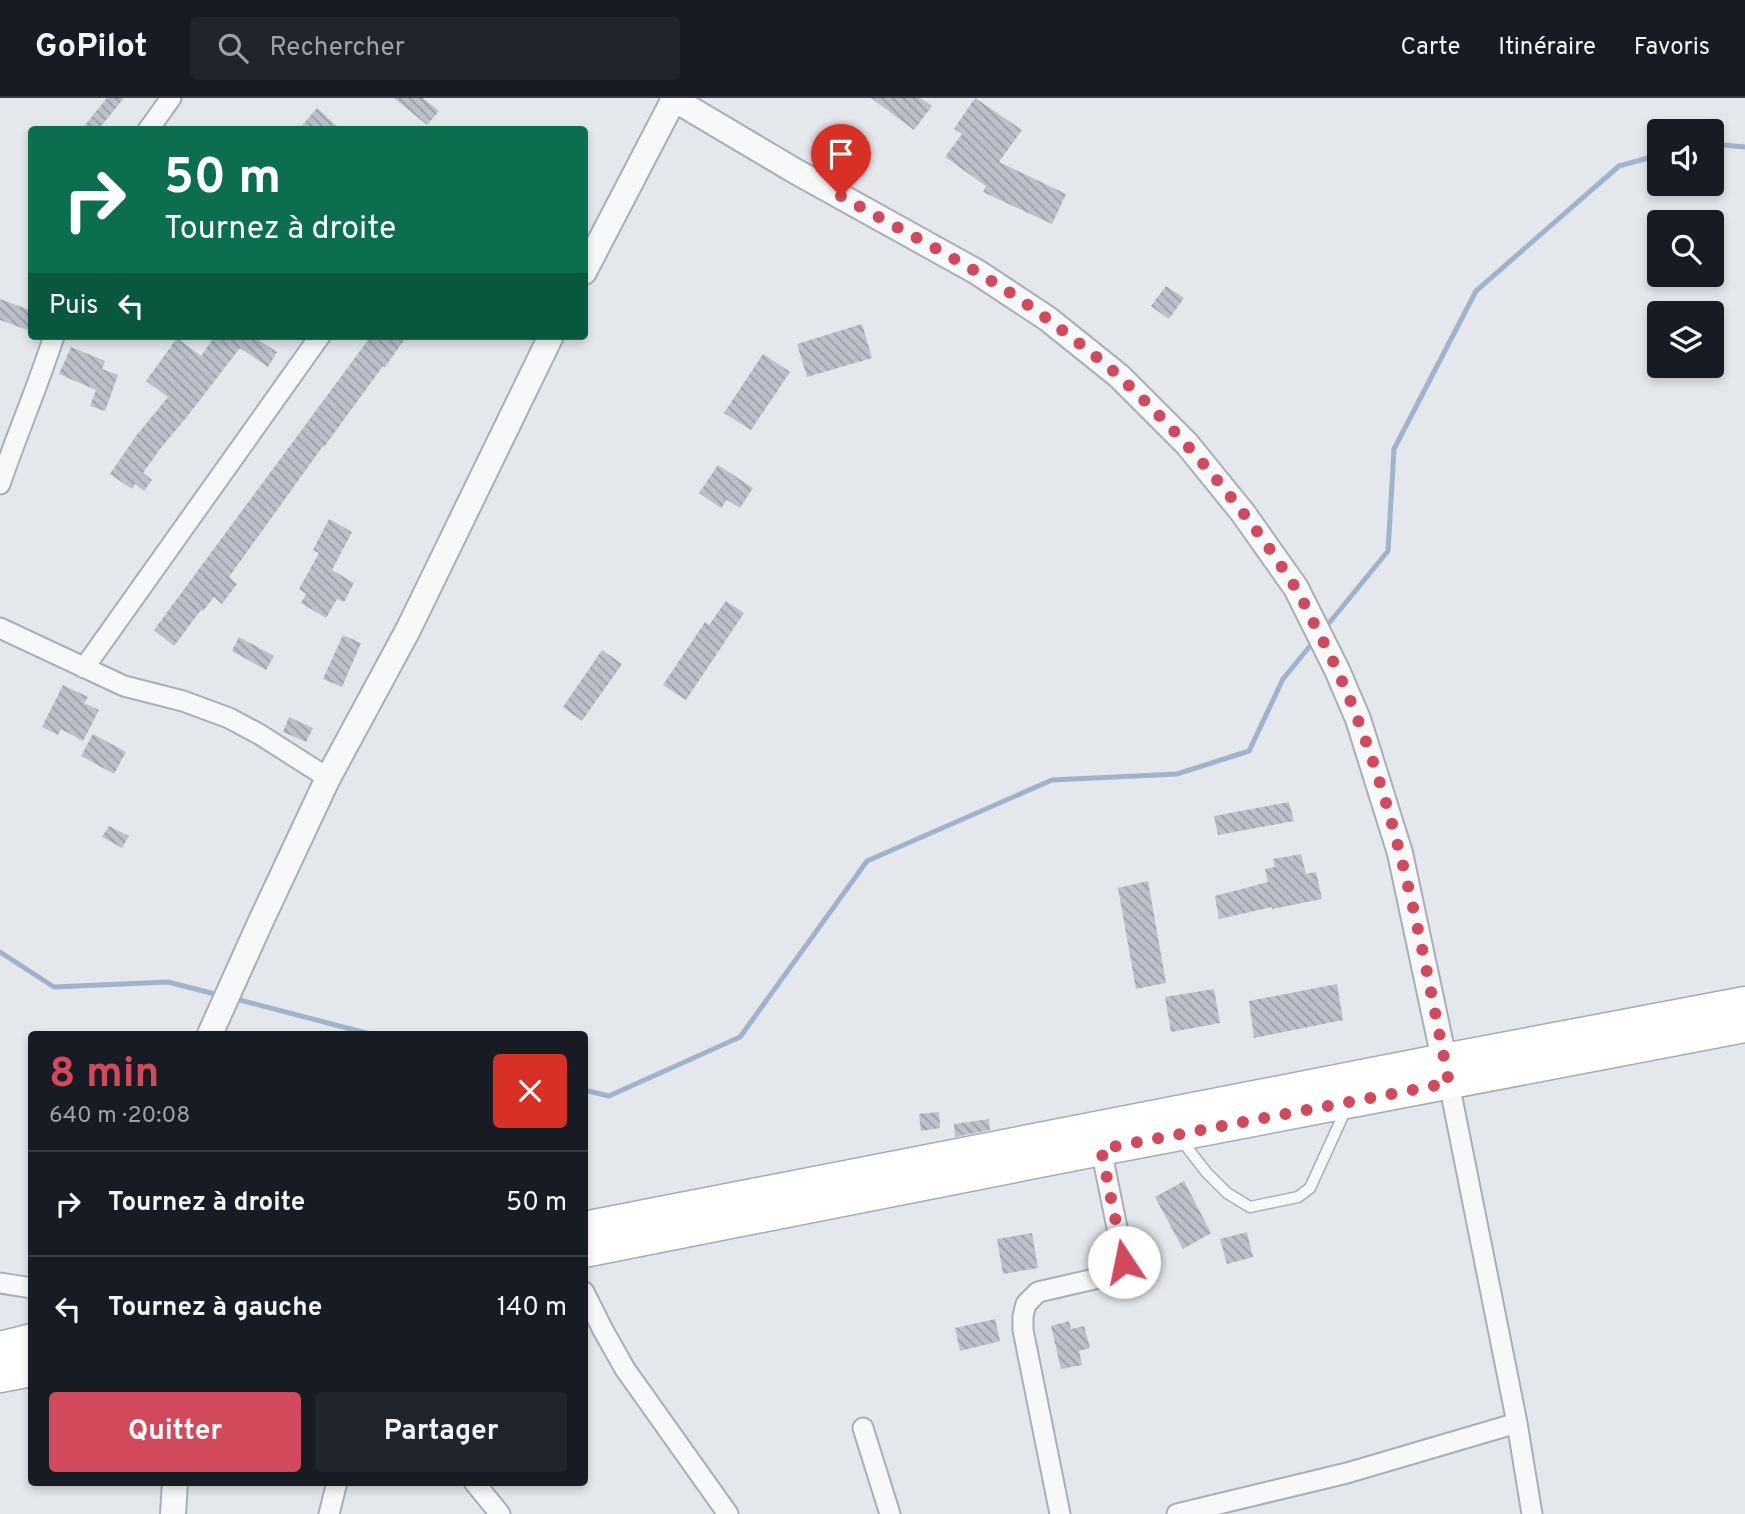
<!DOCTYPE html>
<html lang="fr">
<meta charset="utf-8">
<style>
body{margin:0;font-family:Overpass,sans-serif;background:#20242c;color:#f1f3f6;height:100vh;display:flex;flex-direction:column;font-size:26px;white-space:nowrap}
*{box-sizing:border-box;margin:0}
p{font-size:23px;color:#9ea1a6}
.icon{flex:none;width:38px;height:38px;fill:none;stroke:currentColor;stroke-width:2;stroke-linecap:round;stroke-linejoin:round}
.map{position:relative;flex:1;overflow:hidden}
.sheet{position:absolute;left:28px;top:933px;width:560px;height:455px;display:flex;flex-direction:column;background:#171b24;border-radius:7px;box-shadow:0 4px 10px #0003}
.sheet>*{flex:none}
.banner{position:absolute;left:28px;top:28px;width:560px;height:214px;border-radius:7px;box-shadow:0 4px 10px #0003;background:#0b6e4f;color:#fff;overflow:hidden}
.controls{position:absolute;left:1647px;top:21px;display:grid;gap:14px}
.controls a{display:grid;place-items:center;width:77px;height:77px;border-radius:7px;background:#171b24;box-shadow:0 4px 10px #0003;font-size:35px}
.pin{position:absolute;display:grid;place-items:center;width:60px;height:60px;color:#fff;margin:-72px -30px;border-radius:50% 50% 50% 0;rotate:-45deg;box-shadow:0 0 7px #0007}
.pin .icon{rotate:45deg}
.me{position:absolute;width:77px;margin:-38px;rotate:349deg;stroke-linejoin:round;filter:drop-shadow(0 0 5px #0008)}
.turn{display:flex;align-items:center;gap:24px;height:147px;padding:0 21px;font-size:32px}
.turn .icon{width:91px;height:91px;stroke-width:2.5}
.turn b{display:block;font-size:49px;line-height:60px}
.then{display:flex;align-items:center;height:66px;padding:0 21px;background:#0003;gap:14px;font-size:26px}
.round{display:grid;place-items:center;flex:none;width:74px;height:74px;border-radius:7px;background:#20242c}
.head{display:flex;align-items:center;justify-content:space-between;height:119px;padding:0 21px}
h1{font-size:42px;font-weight:700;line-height:52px;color:#d1495b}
.primary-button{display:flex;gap:14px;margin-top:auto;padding:14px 21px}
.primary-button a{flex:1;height:80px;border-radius:7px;background:#d1495b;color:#fff;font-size:28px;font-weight:700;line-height:80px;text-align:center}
.primary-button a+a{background:#20242c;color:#f1f3f6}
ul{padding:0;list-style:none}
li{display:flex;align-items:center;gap:21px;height:105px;padding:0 21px;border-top:2px solid #363941}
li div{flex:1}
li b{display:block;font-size:26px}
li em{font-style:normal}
header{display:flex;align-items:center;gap:42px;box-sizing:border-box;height:98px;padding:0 35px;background:#171b24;border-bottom:2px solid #363941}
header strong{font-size:33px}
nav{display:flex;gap:38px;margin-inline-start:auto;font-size:24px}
.search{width:490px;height:63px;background:#20242c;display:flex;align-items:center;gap:18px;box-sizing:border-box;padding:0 24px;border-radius:7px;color:#9ea1a6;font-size:26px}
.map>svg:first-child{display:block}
</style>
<header>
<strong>GoPilot</strong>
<div class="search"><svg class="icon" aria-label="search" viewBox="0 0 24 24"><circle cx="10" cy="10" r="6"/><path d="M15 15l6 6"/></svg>Rechercher</div>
<nav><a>Carte</a><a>Itinéraire</a><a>Favoris</a></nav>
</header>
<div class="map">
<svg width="1745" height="1416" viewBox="0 0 1745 1416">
<defs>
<pattern id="building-back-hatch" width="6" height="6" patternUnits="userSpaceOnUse" patternTransform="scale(1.75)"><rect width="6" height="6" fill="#bbc0ca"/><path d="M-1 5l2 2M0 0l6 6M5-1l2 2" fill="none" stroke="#989da6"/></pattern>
</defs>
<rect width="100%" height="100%" fill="#e4e7ec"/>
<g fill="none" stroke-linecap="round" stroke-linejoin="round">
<path stroke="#9fb4cc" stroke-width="5" d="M1712,46L1745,49
M1325,530L1388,453L1394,351L1476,193L1619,68L1659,57
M0,854L54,889L168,884L219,897
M232,900L370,936
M584,992L609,998L740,939L867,763L1052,682L1177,676L1249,653L1283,581L1314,543"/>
</g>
<path fill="url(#building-back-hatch)" d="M107,0H124L98,32H81Z
M394,0H423L439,13L427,27Z
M871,0H920L932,8L914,32Z
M975,0L1022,32L999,64L1066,96L1052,126L983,94L986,88L945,59L962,36L954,31Z
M317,10L341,32H298Z
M1166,188L1184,200L1169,221L1151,208Z
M0,201L32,213V219L27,232L0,222Z
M862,226L872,260L807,279L797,246Z
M215,238H252L277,254L268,269L240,250L186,320L160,351L143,375L152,382L144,393L135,386L132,391L110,376L136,338L168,299L146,283L177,240L201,258Z
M371,238H407L385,269L383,268L324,349L323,348L229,479L237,486L222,506L214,499L203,513L201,512L174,548L154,532Z
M71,249L105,263L102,271L118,277L105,313L90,308L96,292L59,276Z
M763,256L790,274L751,332L724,315Z
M718,367L753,390L740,410L727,402L721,410L699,395Z
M329,421L352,434L332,472L354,485L344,504L337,501L326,520L301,505L306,496L299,491L319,455L313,452Z
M726,503L744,515L686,602L663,587L705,524L709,527Z
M343,537L361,545L342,589L323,581Z
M239,539L274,558L266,572L232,553Z
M602,552L622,566L582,623L563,609Z
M63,587L88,599L84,605L99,612L83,643L61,631L58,637L42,629Z
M289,619L313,630L306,644L283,634Z
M93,636L126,654L114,676L81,658Z
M1289,704L1294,723L1218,737L1214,718Z
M109,728L129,738L122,750L102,739Z
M1301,756L1306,776L1316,774L1322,801L1272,811V809L1219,821L1215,798L1268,784L1265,771L1275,769L1273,761Z
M1148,783L1166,885L1136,891L1118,790Z
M1337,886L1343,922L1254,940L1249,903Z
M1214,891L1220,925L1171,934L1165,899Z
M939,1014L940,1030L921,1033L919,1016Z
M989,1021L990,1032L955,1039L954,1026Z
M1184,1083L1211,1135L1183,1151L1155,1099Z
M1247,1134L1253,1159L1227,1166L1220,1141Z
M1032,1135L1038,1170L1003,1176L997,1141Z
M995,1221L1000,1243L960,1253L955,1230Z
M1069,1223L1071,1231L1084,1228L1090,1250L1079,1253L1082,1267L1061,1271L1051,1228Z"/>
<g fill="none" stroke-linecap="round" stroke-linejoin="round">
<defs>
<path id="service" d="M1182,1043L1207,1075L1227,1095L1250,1109L1298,1099L1310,1090L1346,1011"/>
<path id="minor" d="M148,32L171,0
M0,386C17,336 38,288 54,238
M0,530L124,588L183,603L229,620L259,636L328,680
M84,570L320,238
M1449,985L1517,1325L1532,1416
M0,1185L32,1190
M584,1194L603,1232L625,1271L728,1416
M863,1330L890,1416
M474,1384L500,1416
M329,1416L337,1384
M1060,1416L1023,1232V1218L1026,1206L1038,1194L1116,1176L1122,1171L1124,1164L1101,1051
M1177,1416L1347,1375L1517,1325"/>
<path id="tertiary" d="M672,0L795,73L977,174L1048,221L1119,278L1187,346L1243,415L1296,490L1337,572L1358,621L1400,755L1448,980
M584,174L674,1
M210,936L260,825L328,680L408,532L551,238
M173,1416L175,1384"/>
<path id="primary" d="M584,1130L1444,962L1745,905
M584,1153L1101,1051L1745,928
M0,1250L32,1242
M0,1278L32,1272"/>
</defs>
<use href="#service" stroke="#a9aeb7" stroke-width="13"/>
<use href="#minor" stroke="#a9aeb7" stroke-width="23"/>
<use href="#tertiary" stroke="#a9aeb7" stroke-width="28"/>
<use href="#primary" stroke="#a3abb8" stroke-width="35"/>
<use href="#service" stroke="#f7f8fa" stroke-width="10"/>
<use href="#minor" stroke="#f7f8fa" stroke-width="19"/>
<use href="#tertiary" stroke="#f7f8fa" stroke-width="24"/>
<use href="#primary" stroke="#fff" stroke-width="32"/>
</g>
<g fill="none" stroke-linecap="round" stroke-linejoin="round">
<path stroke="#d1495b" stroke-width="12" stroke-dasharray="0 21.6" d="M841,98C911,138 986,174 1050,223C1074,241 1099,260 1121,280C1187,342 1246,412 1295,489C1305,505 1312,523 1321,539C1392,677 1419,834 1449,985L1101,1051L1124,1164"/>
</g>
</svg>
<div class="controls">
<a><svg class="icon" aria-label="sound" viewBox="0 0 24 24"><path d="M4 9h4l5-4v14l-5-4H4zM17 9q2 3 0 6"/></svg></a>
<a><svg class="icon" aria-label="search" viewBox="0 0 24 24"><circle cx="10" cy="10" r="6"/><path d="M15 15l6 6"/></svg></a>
<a><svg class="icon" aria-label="layers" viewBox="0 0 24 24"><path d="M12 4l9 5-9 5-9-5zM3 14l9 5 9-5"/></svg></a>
</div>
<div class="pin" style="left:841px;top:98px;background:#d93025"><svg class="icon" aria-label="arrive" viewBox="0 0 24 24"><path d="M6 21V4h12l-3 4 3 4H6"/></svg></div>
<svg class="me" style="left:1124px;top:1164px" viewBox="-20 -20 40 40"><circle r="19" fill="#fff"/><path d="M0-13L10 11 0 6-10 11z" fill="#d1495b"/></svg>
<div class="banner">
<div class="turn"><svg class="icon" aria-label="right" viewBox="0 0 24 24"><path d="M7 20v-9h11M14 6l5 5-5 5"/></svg><div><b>50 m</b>Tournez à droite</div></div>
<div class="then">Puis<svg class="icon" aria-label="left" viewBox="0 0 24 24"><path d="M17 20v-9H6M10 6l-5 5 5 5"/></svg></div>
</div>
<section class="sheet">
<div class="head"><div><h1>8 min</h1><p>640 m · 20:08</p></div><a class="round" style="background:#d93025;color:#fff"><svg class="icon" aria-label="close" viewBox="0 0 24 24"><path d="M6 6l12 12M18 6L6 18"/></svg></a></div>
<ul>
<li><svg class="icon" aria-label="right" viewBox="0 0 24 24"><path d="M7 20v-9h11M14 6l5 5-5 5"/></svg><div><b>Tournez à droite</b></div><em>50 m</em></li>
<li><svg class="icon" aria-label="left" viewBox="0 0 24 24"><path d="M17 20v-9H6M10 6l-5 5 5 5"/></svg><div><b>Tournez à gauche</b></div><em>140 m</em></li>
</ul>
<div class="primary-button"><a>Quitter</a><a>Partager</a></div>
</section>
</div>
